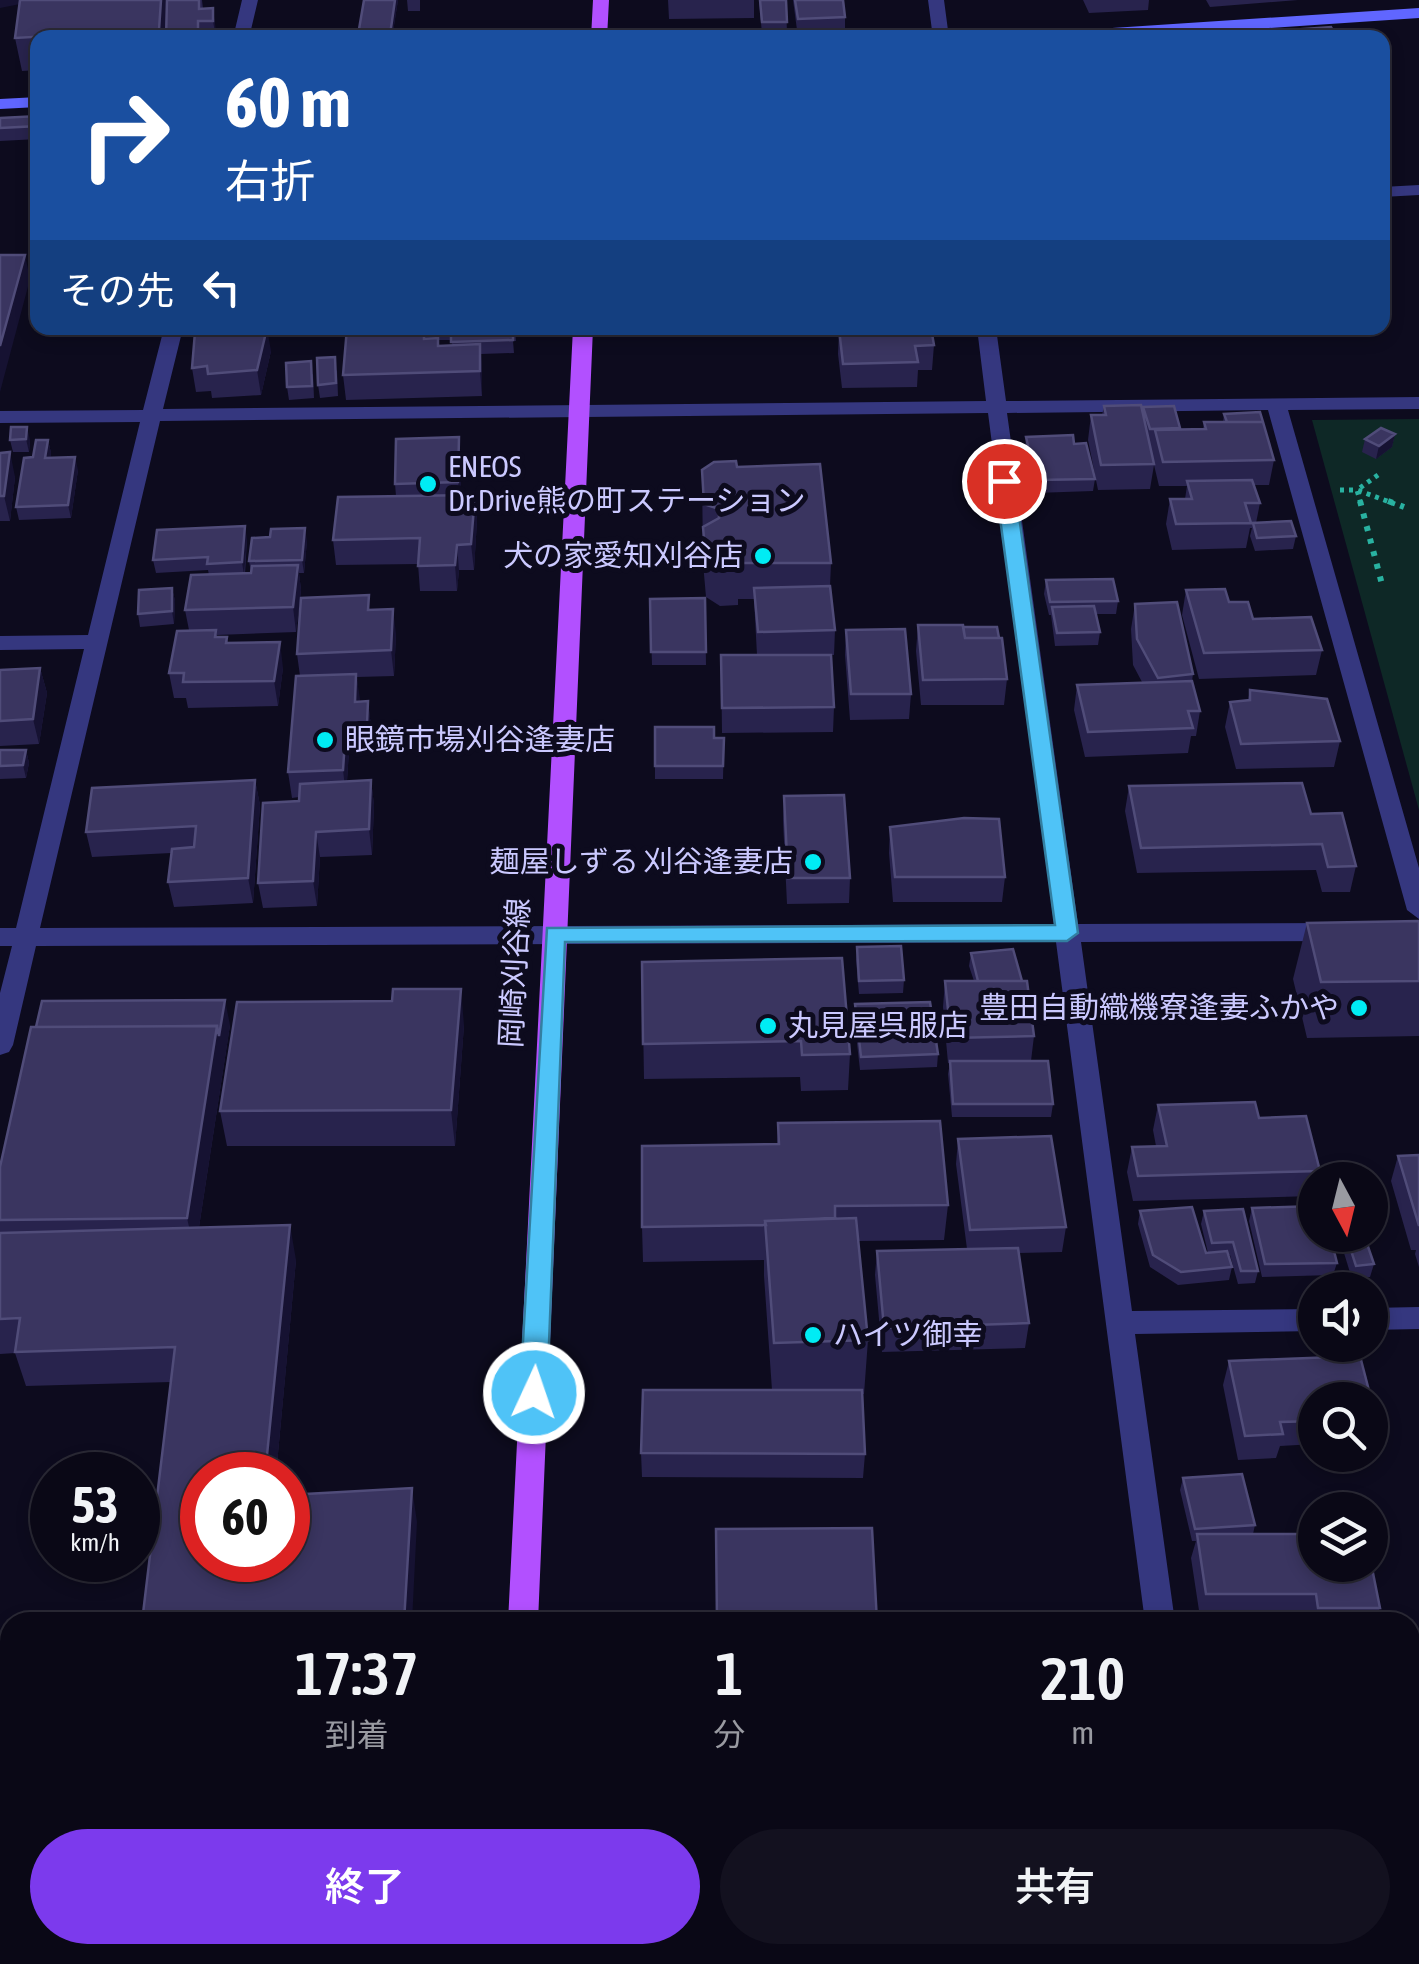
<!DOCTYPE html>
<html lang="ja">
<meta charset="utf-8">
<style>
body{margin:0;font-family:"Asap Condensed","Noto Sans JP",sans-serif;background:#13111f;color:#f1f3f6;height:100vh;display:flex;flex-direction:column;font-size:38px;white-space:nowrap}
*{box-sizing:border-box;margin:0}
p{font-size:32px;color:#999aa1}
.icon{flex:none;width:55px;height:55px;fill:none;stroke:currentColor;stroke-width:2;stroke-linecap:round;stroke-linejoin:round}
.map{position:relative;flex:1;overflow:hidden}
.details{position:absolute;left:0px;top:1612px;width:1420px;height:352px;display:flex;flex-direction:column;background:#0a0816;border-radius:30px 30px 0 0;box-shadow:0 5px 15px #0003,0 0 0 2px #2a2935}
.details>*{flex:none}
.banner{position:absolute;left:30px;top:30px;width:1360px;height:305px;border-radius:20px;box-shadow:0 5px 15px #0003,0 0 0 2px #2a2935;background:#1a4fa0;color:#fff;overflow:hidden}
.needle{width:65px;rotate:173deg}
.fabs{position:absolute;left:1298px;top:1162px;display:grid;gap:20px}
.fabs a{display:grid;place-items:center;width:90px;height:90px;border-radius:50%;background:#0a0816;box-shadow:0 5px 15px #0003,0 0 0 2px #2a2935;font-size:50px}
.speed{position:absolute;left:30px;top:1452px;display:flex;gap:20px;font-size:50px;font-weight:700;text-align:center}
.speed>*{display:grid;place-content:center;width:130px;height:130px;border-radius:50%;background:#0a0816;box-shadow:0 5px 15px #0003,0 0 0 2px #2a2935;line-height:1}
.speed small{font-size:25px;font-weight:400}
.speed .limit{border:15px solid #d22;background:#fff;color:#111}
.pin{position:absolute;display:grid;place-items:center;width:85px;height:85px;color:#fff;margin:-42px;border:5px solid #fff;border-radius:50%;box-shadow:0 2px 10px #0007}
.me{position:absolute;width:110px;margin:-55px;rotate:3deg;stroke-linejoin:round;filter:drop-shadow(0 0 8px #0008)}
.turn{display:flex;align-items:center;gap:35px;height:210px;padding:0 30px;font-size:45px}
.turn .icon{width:130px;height:130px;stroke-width:2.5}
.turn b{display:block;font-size:70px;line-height:85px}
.then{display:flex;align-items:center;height:95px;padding:0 30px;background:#0003;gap:20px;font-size:38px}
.eta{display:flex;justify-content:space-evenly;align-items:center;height:170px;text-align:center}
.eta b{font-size:60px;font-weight:600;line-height:70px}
.button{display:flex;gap:20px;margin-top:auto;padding:20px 30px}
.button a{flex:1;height:115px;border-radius:60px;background:#7c3aed;color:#fff;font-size:40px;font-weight:600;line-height:115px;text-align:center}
.button a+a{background:#13111f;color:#f1f3f6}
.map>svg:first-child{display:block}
</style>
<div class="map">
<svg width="1419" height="1964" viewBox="0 0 1419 1964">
<rect width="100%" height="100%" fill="#0d0b1e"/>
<path fill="#0e2826" d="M1419,419V810L1312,420Z"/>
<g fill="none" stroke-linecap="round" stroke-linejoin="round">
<path stroke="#29b2a1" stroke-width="5" stroke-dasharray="4 5" stroke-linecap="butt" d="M1378,475L1357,490L1395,504
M1340,490H1357L1361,504"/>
<path stroke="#29b2a1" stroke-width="6" stroke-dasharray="5 8" stroke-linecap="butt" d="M1360,501L1383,588
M1388,501L1404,507"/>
<path fill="#35377f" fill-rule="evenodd" d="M242,0H258L249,38H233Z
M928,0H944L949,38H933Z
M1419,185V195L1382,197V187Z
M164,328H183L163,409L986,401L977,328H996L1006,401L1419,397V409L1288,410L1419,868V919L1407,910L1268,410L1007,413L1078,924L1339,923L1351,932L1339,941L1081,942L1132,1311L1315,1309V1331L1135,1334L1175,1622H1145L1056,942L36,946L13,1045L9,1052L0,1055V993L12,946H0V928H16L84,649L0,650V636L88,635L140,422L0,423V411L143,410ZM988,413L1054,924L40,928L160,421Z
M1419,1307V1329L1370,1330V1308Z
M1419,1793V1823L1410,1824V1794Z
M1187,1955H1221L1223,1964H1189Z"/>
<path fill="#6066ff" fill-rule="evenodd" d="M1419,8V18L1120,38H1028L1036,33Z
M38,97V107L0,109V99Z"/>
<path fill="#b250ff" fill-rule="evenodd" d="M593,0H609L607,38H591Z
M573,328H593L538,1622H508Z
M491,1955H525L524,1964H490Z"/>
</g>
<path fill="#28234d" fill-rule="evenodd" d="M0,0H166L167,9L166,0H202L203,9L213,8L216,38H38V70L22,71L15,38L20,4Z
M364,0H398L392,38H358Z
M407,0H420V11H408Z
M668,0H754V18L669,19Z
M759,0H786L787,34H762Z
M793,0H843L845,17V29L797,30Z
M1083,0H1149L1148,10L1089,13Z
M1206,0H1298L1210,7Z
M38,116V139L0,141V118Z
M347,328H473V335L491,334V328H515L516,341H513L514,353L481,354L482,396L346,400L343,375ZM438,340H451L452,345L439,346Z
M699,328H817V331L699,333Z
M839,329L934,345L932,370H918L917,387L842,388L838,354Z
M271,351L261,395L212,398L211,391L196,392L192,368Z
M337,370L338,396L320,398L318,385Z
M313,374L314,398L289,400L287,387Z
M1104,406L1143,413V407L1180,428V430L1203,429L1204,422H1223L1224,414L1274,460L1269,485H1254L1260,503L1256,523L1296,536L1293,549L1255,551L1250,536L1252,528H1250L1246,548L1172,550L1166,524L1170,499H1185L1187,486H1159L1154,465L1150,489L1098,490L1088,440L1091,415H1102Z
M1395,434L1392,447L1376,459L1362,452L1365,439Z
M459,437L461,462V495H475L477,520L474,570H459L457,591H420L418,564L336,565L333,540L396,496L395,484Z
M1026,437L1095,479L1093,491L1035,493L1025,450Z
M10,440H30L29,452H13Z
M48,440L51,453L50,458L78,470L71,518L19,520L16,507L33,457Z
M0,453L15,477L10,521H0Z
M737,467L831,563L830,586L835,630L834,655H831L834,707L833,732L722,733L721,655H757L754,599H738V605L720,606L706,597L703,563L702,470Z
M247,539L245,574L251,573L249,561L307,541L304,573H299L301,590L296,632L217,635V637H227L228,643L283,668L278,706L188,708L186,698H174L169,673L189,630L185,610L209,575L208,570L156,573L153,560Z
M1046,580L1118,601L1116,614H1096L1100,632L1098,645L1055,646L1051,615H1049L1044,594Z
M172,588L175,601L174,624L140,627L138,614Z
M1186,590L1229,602L1253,619L1322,650L1316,675L1199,679L1182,615Z
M705,598L706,665H652L650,599Z
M1135,604L1193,674L1192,681L1200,711L1196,736H1191L1188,753L1085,757L1074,710L1077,685L1142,682L1133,665L1131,629Z
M370,610L396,634L394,676L357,677L359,702L368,701L371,727L370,749L349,750L347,781L371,780L374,805L372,855L320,857L317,906L263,908L258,883L299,801V797L292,798L288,772L300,676L297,654Z
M918,625L963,627L1007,679L1004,705H921L916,651Z
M846,630L911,694L909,719L850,720L845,655Z
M40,668L47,693L39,744L0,746V670Z
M1250,690L1340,741L1334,767L1236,769L1225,727L1230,702L1248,700Z
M655,727L714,738H724L723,779H655Z
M0,750H26L29,763L26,778L0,779Z
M255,780L260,805L253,903L174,907L168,882L171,853L92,857L86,832Z
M1129,786L1311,814L1356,866L1350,892H1322L1316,870L1137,873L1125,811Z
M784,796L850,878L849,903L787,904L783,821Z
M890,827L1005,877L1002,902H893L889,853Z
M1419,921V1036L1307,1038L1293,979L1307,923Z
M857,947L904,980L903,993L859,994L856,960Z
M971,953L1034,1036L1031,1061L1053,1104L1051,1117H952L948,1074L950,1063H948L943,1007L945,981H974L969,966Z
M642,962L850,1054L848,1090L801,1091L800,1077L644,1079Z
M855,1004L938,1054L937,1067L860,1070L854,1017Z
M230,1025L199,1227L296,1260L276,1475H202V1560L417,1522L142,1622L171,1382L26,1386L15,1353L0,1354V1167Z
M464,1025L455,1146H227L220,1111Z
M1158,1105L1259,1118L1320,1171L1317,1180H1315L1313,1196L1133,1201L1127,1172L1132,1147L1156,1146L1153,1130Z
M778,1123L948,1205L944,1240L858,1241L868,1340L864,1394H863L865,1454L863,1478L642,1477L641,1453L772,1390L764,1276V1260L643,1262L642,1227L777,1144Z
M958,1139L1066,1227L1062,1252L1019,1253L1029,1323L1025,1348L882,1352L875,1275L877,1251L967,1249L956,1164Z
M1419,1155V1267L1415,1254L1416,1250H1411L1391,1181L1398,1156Z
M1252,1208L1337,1263L1333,1275L1262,1277L1249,1221Z
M1140,1211L1206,1253H1208L1201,1224L1204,1211L1258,1271L1255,1283L1238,1284L1230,1255H1228L1232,1267L1229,1280L1178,1285L1150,1267L1138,1224Z
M1341,1235H1364L1374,1264L1370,1277L1352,1279L1340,1240Z
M1360,1356L1381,1437L1373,1461L1338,1463L1336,1455H1370V1400H1315V1444L1280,1446L1276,1458L1238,1460L1223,1385L1229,1361Z
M1183,1478L1255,1525L1253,1534L1380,1608L1374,1622H1309L1308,1617H1200L1191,1558L1196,1541H1192L1180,1490Z
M1419,1641V1772H1410V1642Z
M0,1745H10V1861H0Z
M921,1955H1024L1025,1964H922Z
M1045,1955H1162L1164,1964H1046Z
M1255,1955H1387L1388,1964H1257Z"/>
<path fill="#161232" d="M0,0H35V1L0,8Z
M161,0H166L167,10L166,38H160L159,30Z
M395,0H398L392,38H390Z
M213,8L216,31V38L213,21Z
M25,255L30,279L0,392V346Z
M267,328L271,351L261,395L257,370Z
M480,344L482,369V396L480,371Z
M27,427L30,440L29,452L26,439Z
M1395,434L1392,447L1376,459L1379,446Z
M459,437L461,462V507L458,482Z
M48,440L51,453L48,471L45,458Z
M10,452L15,477L10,521L4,496Z
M75,457L78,470L71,518L68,505Z
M475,495L477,520L474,570L471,544Z
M245,526L247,539L244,575L242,562Z
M305,528L307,541L304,573L302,560Z
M457,545L459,570L457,591L455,565Z
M298,565L301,590L296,632L293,607Z
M172,588L175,601L174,624L172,611Z
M393,609L396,634L394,676L391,650Z
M280,642L283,668L278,706L274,681Z
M40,668L47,693L39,744L33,719Z
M356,674L360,699L358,727L355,702Z
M368,701L371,727L370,749L367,724Z
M346,725L349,750L346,796L343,770Z
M26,750L29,763L26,778L23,765Z
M255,780L260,805L253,903L248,878Z
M371,780L374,805L372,855L369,829Z
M316,832L320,857L317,906L313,881Z
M461,989L464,1025L455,1146L451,1110Z
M225,1000L230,1025L195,1253L187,1218L217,1026Z
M290,1225L296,1260L276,1475H265Z
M412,1488L417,1522L412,1622H404Z
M74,1955H85L84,1964H73Z
M175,1955H185L184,1964H174Z"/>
<path fill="#3a3560" stroke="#504c79" stroke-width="2.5" d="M20,0H161L159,30L15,38Z
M167,0H199V9L213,8V21H198V38H166Z
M364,0H395L390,35H358Z
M760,0H786L787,22H762Z
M795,0H843L845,17L798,19Z
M1331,27L1337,38H1278L1274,31Z
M38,116V126L0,128V118Z
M0,255H25L0,346Z
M267,328L257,370L208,374L207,366L192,368L195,332Z
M347,328H424V339L438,338V346L480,344V371L343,375Z
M491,328H515L491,330Z
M931,328L934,345L915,346L918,362L843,364L839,329Z
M513,334V340L451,342V335Z
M335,357L336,383L318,385L317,358Z
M311,361L312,386L287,387L286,363Z
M1141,405L1154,464L1101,465L1091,415H1106L1104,406Z
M1174,406L1180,428L1150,429L1143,407Z
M1260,412L1263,422H1227L1224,414Z
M1204,422H1263L1274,460L1163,462L1155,430L1206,429Z
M11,427H27L26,439L10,440Z
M1381,428L1395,434L1379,446L1365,439Z
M1073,435L1074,444L1086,443L1095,479L1036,480L1026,437Z
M459,437L458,482L395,484L396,439Z
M36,440H48L45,458L75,457L68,505L16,507L24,458L33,457Z
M10,452L4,496H0V453Z
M736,461L737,467L820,464L831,563H738V570H720L706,562L703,527L719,518V509L704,504L702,470L714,462Z
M1252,480L1260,503H1245L1251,523L1176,524L1170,499H1192L1187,481Z
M475,495L471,544L457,545L455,565L418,566L420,538L333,540L338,497Z
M1291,521L1296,536L1257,538L1253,523Z
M245,526L242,562L207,564L208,557L153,560L157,530Z
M305,528L302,560L249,561L252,538L270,537L271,529Z
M298,565L293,607L185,610L191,575L251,573L252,566Z
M1113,579L1118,601L1050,602L1046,580Z
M830,586L835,630L758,632L754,588Z
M172,588V611L138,614L139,590Z
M1225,589L1229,602H1248L1253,619L1311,617L1322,650L1204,653L1186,590Z
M369,595L368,610L393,609L391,650L297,654L301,598Z
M705,598L706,652H651L650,599Z
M1177,602L1193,674L1158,678L1137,639L1135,604Z
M1094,606L1100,632L1057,633L1052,607Z
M918,625H963L965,638H1002L1007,679L923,680Z
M963,627H997L999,638H965Z
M905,629L911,694H851L846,630Z
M216,630L215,637H227L226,643L280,642L274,681L183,682L184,673H169L177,631Z
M721,655H831L834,707L722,708Z
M40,668L33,719L0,721V670Z
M356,674L355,702L368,701L367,724L346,725L343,770L288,772L296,676Z
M1192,681L1200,711H1188L1193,728L1088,732L1077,685Z
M1250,690L1327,699L1340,741L1241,744L1230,702L1250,700Z
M655,727H714V738H724L723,766H655Z
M0,750H26L23,765L0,766Z
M255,780L248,878L168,882L172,849L194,847L196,826L86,832L92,788Z
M371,780L369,829L316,832L313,881L258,883L263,803L299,801L300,784Z
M1302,783L1311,814L1342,813L1356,866L1328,867L1322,844L1141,848L1129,786Z
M844,795L850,878H788L784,796Z
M964,818L999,819L1005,877H895L890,827Z
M1419,921V981L1321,982L1307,923Z
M901,946L904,980L859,981L857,947Z
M1013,949L1022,981H978L971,953Z
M842,958L850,1054L802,1055L801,1041L643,1044L642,962Z
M945,981H1027L1034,1036L951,1038Z
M393,989H461L451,1110L220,1111L237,1002L392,1001Z
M225,1000L219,1036L217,1026L36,1027L42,1001Z
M930,1002L938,1054L861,1057L855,1004Z
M217,1026L187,1218L0,1220V1167L31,1027Z
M950,1061H1048L1053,1104H953Z
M1255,1102L1259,1118L1306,1116L1320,1171L1138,1176L1132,1147L1167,1146L1158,1105Z
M940,1121L948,1205L835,1206V1218L765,1221L766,1225L642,1227V1146L779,1144L778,1123Z
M1051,1136L1066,1227L970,1230L958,1139Z
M1419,1155V1226L1398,1156Z
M1315,1206V1235H1330L1337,1263L1265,1264L1252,1208Z
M1192,1207L1206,1253L1227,1251L1232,1267L1181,1272L1153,1255L1140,1211Z
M1243,1209L1258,1271H1241L1233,1242L1212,1243L1204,1211Z
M856,1218L868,1340L774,1343L765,1221Z
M290,1225L265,1475H202V1560H288V1495L412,1488L404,1622H142L175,1347L15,1352L20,1318L0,1319V1233Z
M1346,1235H1364L1374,1264L1356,1266Z
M1018,1248L1029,1323L884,1328L877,1251Z
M1360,1356L1381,1437L1370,1438V1400H1315V1421L1280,1422L1283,1434L1245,1436L1229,1361Z
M643,1390H862L865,1454L641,1453Z
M1242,1474L1255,1525L1195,1529L1183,1478Z
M872,1528L877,1622H717L716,1529Z
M1197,1534H1315V1565H1370V1558L1380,1608H1318L1316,1594H1206Z
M1419,1641V1750H1410V1642Z
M0,1745H10V1840H0Z
M10,1866V1955H74L73,1964H0V1867Z
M88,1955H175L174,1964H87Z
M926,1955H1024L1025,1964H927Z
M1052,1955H1162L1164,1964H1053Z
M1266,1955H1387L1388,1964H1268Z"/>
<path fill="#4fc3f7" stroke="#337fa1" stroke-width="2.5" d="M1004,475L1014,481L1078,933L1067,941L565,942L547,1393L543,1401L534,1404L524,1401L520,1393L547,928L1055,925L995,481Z"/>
<g fill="#00ecf4" stroke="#0d0b1e" stroke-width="4">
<circle cx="428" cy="484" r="10"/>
<circle cx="763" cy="556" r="10"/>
<circle cx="325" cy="740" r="10"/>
<circle cx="813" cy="862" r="10"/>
<circle cx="1359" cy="1008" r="10"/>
<circle cx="768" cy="1026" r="10"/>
<circle cx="813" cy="1335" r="10"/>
</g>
<g text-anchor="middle" stroke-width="10" stroke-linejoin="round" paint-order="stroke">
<g font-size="30" fill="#cbc9ff" stroke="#0d0b1e" text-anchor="start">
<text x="448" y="477">ENEOS<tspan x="448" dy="34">Dr.Drive熊の町ステーション</tspan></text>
<text x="743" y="566" text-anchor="end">犬の家愛知刈谷店</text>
<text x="345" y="750">眼鏡市場刈谷逢妻店</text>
<text x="793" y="872" text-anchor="end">麺屋しずる 刈谷逢妻店</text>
<text x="1339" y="1018" text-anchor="end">豊田自動織機寮逢妻ふかや</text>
<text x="788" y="1036">丸見屋呉服店</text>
<text x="833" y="1345">ハイツ御幸</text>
</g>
<g font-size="30" fill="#cbc9ff" stroke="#0d0b1e">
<text transform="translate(515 973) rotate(-87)" y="10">岡崎刈谷線</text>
</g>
</g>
</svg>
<div class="fabs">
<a><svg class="needle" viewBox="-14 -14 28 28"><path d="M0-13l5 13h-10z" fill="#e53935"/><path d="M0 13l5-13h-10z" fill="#999aa1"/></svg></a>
<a><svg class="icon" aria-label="sound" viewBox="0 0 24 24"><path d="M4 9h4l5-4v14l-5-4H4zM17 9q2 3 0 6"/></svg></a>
<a><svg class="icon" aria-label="search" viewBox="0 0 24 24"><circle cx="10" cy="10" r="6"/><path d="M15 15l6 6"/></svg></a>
<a><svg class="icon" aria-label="layers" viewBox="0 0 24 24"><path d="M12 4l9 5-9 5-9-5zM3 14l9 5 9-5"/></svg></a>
</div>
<div class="speed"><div>53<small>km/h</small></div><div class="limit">60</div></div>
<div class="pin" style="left:1004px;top:481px;background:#d93025"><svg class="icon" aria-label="arrive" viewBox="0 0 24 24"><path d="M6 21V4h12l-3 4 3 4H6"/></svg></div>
<svg class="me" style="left:534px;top:1393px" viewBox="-20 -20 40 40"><circle r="17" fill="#4fc3f7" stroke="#fff" stroke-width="3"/><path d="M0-11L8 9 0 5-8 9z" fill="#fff"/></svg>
<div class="banner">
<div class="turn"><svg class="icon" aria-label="right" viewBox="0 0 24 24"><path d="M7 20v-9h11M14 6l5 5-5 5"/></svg><div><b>60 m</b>右折</div></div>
<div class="then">その先<svg class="icon" aria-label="left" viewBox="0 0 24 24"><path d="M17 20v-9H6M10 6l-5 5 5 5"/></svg></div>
</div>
<section class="details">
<div class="eta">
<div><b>17:37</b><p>到着</p></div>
<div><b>1</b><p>分</p></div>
<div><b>210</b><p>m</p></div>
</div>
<div class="button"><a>終了</a><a>共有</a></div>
</section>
</div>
